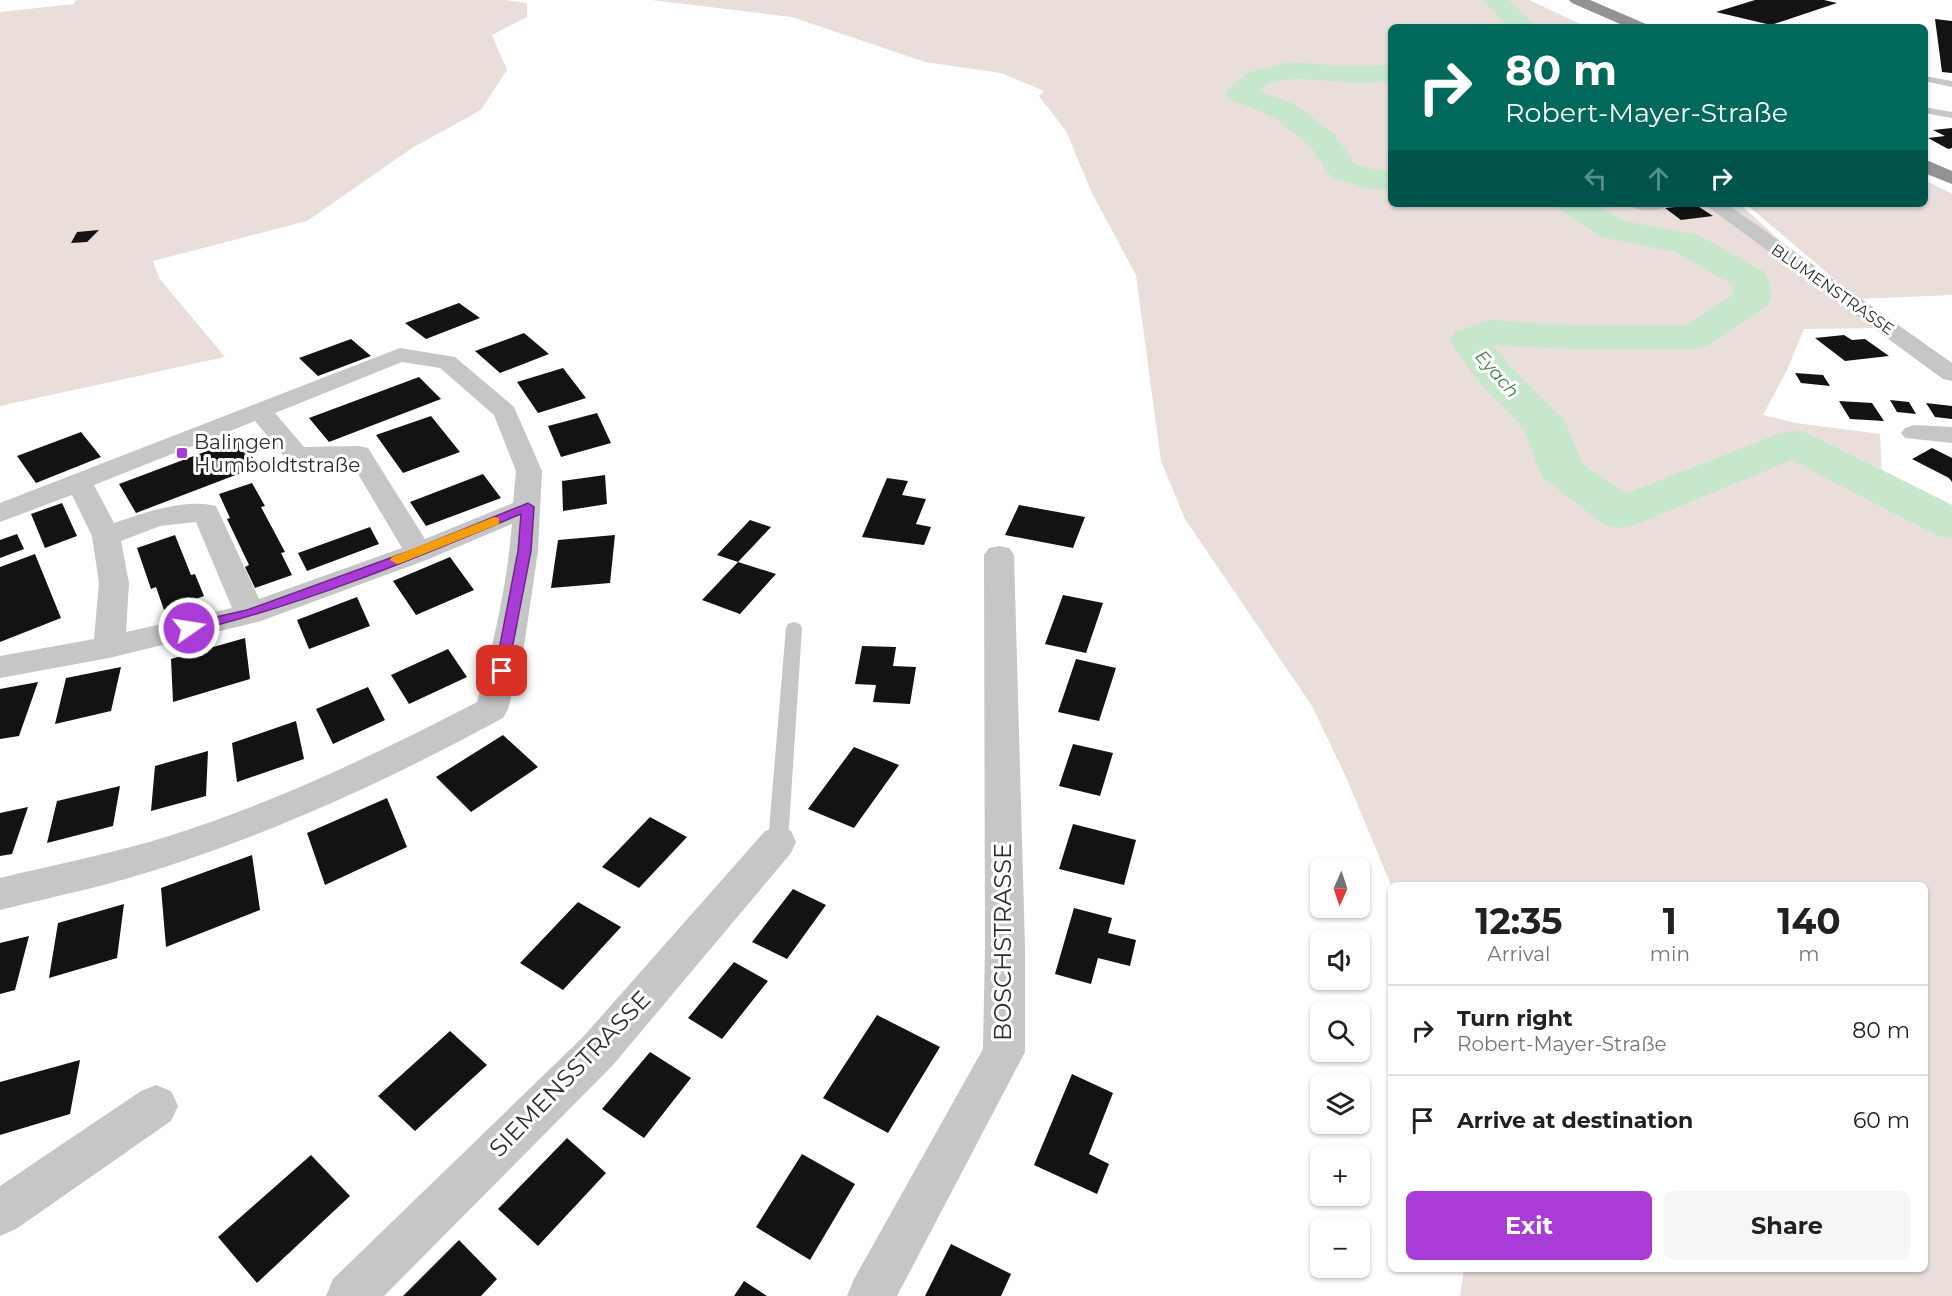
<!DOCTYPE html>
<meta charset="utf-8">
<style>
body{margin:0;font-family:Montserrat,sans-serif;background:#f6f6f6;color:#202124;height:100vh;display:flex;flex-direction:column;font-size:22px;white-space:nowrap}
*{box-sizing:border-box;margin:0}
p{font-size:20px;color:#757577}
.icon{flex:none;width:33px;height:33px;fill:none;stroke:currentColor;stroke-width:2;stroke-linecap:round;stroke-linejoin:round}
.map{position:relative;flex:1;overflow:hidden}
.panel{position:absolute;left:1388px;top:882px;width:540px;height:390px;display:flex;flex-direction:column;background:#fff;border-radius:9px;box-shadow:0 2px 4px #0004}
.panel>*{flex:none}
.hud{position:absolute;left:1388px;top:24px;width:540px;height:183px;border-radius:9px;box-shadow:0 2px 4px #0004;background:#00695c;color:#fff;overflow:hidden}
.needle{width:39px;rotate:183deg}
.fabs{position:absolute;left:1310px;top:858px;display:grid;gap:12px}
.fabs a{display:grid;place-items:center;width:60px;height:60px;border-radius:9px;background:#fff;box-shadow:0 2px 4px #0004;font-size:30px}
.pin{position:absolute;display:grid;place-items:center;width:51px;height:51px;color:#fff;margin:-26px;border-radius:12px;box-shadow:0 3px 9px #0006}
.me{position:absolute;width:66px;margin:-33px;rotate:77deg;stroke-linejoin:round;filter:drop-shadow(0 0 4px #0008)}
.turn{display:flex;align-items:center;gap:21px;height:126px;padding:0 18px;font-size:27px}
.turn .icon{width:78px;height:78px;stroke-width:2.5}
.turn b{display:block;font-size:42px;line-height:51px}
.lanes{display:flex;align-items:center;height:57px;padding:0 18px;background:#0003;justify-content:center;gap:30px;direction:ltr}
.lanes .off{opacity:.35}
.eta{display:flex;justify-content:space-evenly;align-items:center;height:102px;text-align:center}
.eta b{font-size:36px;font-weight:700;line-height:42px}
.button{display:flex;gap:12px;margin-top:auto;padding:12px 18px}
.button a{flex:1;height:69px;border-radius:9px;background:#a93bd6;color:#fff;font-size:24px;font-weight:700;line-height:69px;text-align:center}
.button a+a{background:#f6f6f6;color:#202124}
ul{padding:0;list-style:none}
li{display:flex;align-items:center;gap:18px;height:90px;padding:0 18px;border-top:2px solid #e0e0e0}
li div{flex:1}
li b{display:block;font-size:22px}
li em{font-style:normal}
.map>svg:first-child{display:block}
</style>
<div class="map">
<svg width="1952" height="1296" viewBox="0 0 1952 1296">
<rect width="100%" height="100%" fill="#fff"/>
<path fill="#e9deda" d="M76,0H504L527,3V17L492,35L507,70L481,110L412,148L307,221L153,261L159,278L225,357L0,406V12L74,4Z
M651,0H1529L1587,27H1390V204H1740L1875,328L1804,329L1787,370L1763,415L1796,423L1880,434L1882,473L1952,510V1296H1460L1464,1269H1924V885H1391L1345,775L1312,706L1185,519L1161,461L1136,275L1092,193L1066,131L1039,96L1044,91L1001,73L925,62L792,17Z
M1925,180L1952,194V295L1858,299L1746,204H1924Z"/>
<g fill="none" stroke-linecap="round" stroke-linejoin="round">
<path fill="#c7e7cd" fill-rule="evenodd" d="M1482,0H1509L1537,27H1509Z
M1289,62L1346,66L1390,65V81C1376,82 1361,83 1347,82C1318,82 1283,71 1259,91L1296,105L1335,135L1355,164L1372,169L1390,170V190L1370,189L1332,178L1312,148L1274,117L1229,99L1225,93L1246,73Z
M1556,204H1596L1624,221L1698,235L1763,271L1769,279L1771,299L1766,307L1709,345L1695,349H1568L1493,345L1511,367L1561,417L1567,426L1582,463L1625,494L1778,434L1794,430L1810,434L1952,505V539L1935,535L1792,460L1637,524L1620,528L1603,524L1546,480L1539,470L1525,430L1481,385L1449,341L1455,332L1490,320L1568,325H1686L1733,295L1732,284L1675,252L1601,237L1561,211Z"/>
</g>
<path fill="#131313" d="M1755,0H1824L1837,3L1771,25L1716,12Z
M1935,19L1952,21V73L1942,72Z
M1952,128V148L1948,149L1928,138L1945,136L1933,130Z
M1696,205L1713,216L1681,220L1665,208Z
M99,230L87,242L71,243L77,232Z
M459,303L480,318L426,339L405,323Z
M524,333L549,354L500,373L475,351Z
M1844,335L1852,340L1865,339L1889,356L1845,361L1815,338Z
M351,339L371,356L318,376L299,358Z
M563,368L586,398L538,413L517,382Z
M1795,373L1823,375L1830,386L1801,383Z
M419,377L441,399L329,442L309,418Z
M1890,400L1909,402L1916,414L1897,412Z
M1839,401L1872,403L1884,421L1850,419Z
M1926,403L1952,406V419L1935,417Z
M597,413L611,443L561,457L548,426Z
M431,416L460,452L403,473L376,435Z
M81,432L101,457L36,483L17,456Z
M239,439L259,466L136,513L119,484Z
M1932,448L1952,458V482L1949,478L1912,459Z
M483,474L501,498L426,526L410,502Z
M605,475L607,504L563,511L562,481Z
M887,478L908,481L902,495L926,499L916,524L931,527L924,545L862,537Z
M252,483L265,506L261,507L285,552L281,553L292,575L255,588L245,567L249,565L227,519L230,518L219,494Z
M62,503L77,536L45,548L31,514Z
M1019,505L1085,517L1073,548L1005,535Z
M750,520L771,527L738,562L776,574L740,614L702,600L738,562L717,555Z
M370,527L379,544L307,571L298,553Z
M17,534L24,549L0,558V540Z
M175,535L191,575L195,574L204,596L164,610L156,587L151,589L137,548Z
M615,535L610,583L551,588L558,540Z
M35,554L61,618L0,642V567Z
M450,557L474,590L416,615L393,581Z
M1063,595L1103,603L1086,653L1045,644Z
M357,597L370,626L309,649L297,620Z
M245,638L250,679L173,702L171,659Z
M862,646L896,647L893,666L916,667L910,704L873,702L876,685L855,684Z
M448,649L467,677L409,704L391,675Z
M1076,659L1116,668L1099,721L1058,712Z
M121,667L111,711L55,724L66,678Z
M38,682L19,736L0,739V689Z
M368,687L385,720L333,744L316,709Z
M296,721L304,759L237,782L232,743Z
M503,735L538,767L471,812L436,777Z
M1073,744L1113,753L1100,796L1059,786Z
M854,747L899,765L854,828L808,809Z
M208,751L206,796L151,811L155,766Z
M120,786L113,826L47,843L57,801Z
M387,798L407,847L325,885L307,833Z
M28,807L12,854L0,856V813Z
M650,817L687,837L639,888L602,867Z
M1073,824L1136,840L1124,885L1059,869Z
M252,855L260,910L166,947L161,888Z
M793,889L826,905L787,959L752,942Z
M578,902L621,927L563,990L520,963Z
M124,904L117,958L49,978L58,923Z
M1074,908L1112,918L1108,933L1136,940L1130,966L1098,958L1091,984L1055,974Z
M29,936L15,990L0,994V943Z
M734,962L768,981L722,1039L688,1018Z
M877,1015L940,1047L888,1133L823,1098Z
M450,1031L487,1065L415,1131L378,1096Z
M650,1052L691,1078L644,1138L602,1109Z
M80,1060L70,1114L0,1135V1082Z
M1072,1074L1113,1093L1089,1154L1109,1164L1097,1194L1034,1165Z
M567,1138L606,1173L538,1246L498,1209Z
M802,1154L855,1184L810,1260L756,1227Z
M311,1155L350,1196L257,1283L218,1237Z
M459,1240L497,1279L481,1296H403Z
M951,1244L1011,1274L1001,1296H925Z
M744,1281L767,1296H734Z"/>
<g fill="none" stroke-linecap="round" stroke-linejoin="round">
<path fill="#c6c6c6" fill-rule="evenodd" d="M1924,76L1952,81V87L1924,81Z
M1924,107L1952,112V118L1924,113Z
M794,622L800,624L802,628L788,842L785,848L778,850L771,848L768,842L786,628L788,624Z"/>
<path fill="#c6c6c6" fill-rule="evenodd" d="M1631,204H1666L1663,208C1653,211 1644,211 1634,208Z
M1704,204H1727L1952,363V381L1943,379Z
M400,348L455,357L514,407L542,471L538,551L523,653L508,709L503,718C396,776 287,827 171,865C115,884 57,896 0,910V878C57,864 116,853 172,835C278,801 379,753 477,702C494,644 507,584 512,524L429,559L261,621L109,658L0,678V656L94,639L99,583L92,536L72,495L0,522V503ZM402,362L440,368L494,415L516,471L513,503L425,539L368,448L359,446L304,447L275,413ZM255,421L288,461L297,463L351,462L402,548L259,599L216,506C185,498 143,513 114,523L94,485ZM196,522L232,608L126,632L129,583L121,541L160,526Z
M1914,425L1952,427V443L1905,438L1901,433L1905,428Z
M999,546L1009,548L1014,555L1025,948V1052L897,1296H847L854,1279L983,1049L985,948L984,555L989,548Z
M778,827L791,831L796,842L791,853L613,1065L384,1296H326L333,1279L583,1037L765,831Z
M156,1085L171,1091L178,1106L171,1121L16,1229L0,1236V1186L141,1091Z"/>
<path fill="#939393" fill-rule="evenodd" d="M1569,0H1590L1646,24L1648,27H1627L1572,3Z
M1924,159L1952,171V184L1924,173Z"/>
</g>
<path fill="#a93bd6" stroke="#6e268b" stroke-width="1.5" d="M528,503L534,507L531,551L507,675L502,676L495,671L518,551L521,514C413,559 304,605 189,632L183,628L189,623L247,610L415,549Z"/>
<path fill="#f59e0b" d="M494,517L499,518V524L401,563L397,564L390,560L392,557Z"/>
<rect fill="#a93bd6" stroke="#fff" stroke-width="2" x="176" y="447" width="12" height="12" rx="3"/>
<g text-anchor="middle" stroke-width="6" stroke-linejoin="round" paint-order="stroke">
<g font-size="16" fill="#2c2c2c" stroke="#fff">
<text transform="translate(1833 289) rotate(35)" y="6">BLUMENSTRASSE</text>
</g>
<g font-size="18" font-style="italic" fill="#3f814a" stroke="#fff">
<text transform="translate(1497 374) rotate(49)" y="6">Eyach</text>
</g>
<g font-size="20" fill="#2c2c2c" stroke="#fff" text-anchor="start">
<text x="194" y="449">Balingen<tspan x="194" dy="23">Humboldtstraße</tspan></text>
</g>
<g font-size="24" fill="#2c2c2c" stroke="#fff">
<text transform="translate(1003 942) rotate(-90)" y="8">BOSCHSTRASSE</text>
<text transform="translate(570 1074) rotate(-46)" y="8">SIEMENSSTRASSE</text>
</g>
</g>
</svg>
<div class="fabs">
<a><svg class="needle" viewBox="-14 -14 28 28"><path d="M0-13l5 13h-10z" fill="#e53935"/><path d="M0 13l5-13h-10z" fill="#757577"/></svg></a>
<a><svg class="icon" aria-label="sound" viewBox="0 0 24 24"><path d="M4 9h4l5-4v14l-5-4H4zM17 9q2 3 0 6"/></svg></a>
<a><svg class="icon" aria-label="search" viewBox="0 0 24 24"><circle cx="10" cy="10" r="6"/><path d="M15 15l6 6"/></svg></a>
<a><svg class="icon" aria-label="layers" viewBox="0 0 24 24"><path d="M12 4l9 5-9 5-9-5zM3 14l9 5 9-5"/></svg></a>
<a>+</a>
<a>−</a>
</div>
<div class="pin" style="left:502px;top:671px;background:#d93025"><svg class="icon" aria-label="arrive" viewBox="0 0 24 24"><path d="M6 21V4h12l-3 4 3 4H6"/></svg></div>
<svg class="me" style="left:189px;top:628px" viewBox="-20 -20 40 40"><circle r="17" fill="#a93bd6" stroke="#fff" stroke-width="3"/><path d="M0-11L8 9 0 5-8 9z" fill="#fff"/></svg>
<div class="hud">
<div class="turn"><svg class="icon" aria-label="right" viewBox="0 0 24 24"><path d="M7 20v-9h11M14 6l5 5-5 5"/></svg><div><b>80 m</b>Robert-Mayer-Straße</div></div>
<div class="lanes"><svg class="icon off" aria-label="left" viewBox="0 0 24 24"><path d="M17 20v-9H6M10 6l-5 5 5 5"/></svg><svg class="icon off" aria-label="ahead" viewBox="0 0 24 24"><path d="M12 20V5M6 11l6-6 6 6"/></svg><svg class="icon" aria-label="right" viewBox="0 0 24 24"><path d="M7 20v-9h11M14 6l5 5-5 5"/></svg></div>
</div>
<section class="panel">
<div class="eta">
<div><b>12:35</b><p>Arrival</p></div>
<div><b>1</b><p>min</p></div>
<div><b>140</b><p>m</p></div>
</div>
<ul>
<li><svg class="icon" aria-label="right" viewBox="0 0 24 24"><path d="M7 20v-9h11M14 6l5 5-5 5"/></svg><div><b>Turn right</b><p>Robert-Mayer-Straße</p></div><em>80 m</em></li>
<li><svg class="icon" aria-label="arrive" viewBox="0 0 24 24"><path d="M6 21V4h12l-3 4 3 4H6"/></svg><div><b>Arrive at destination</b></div><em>60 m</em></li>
</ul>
<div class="button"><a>Exit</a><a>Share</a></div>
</section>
</div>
